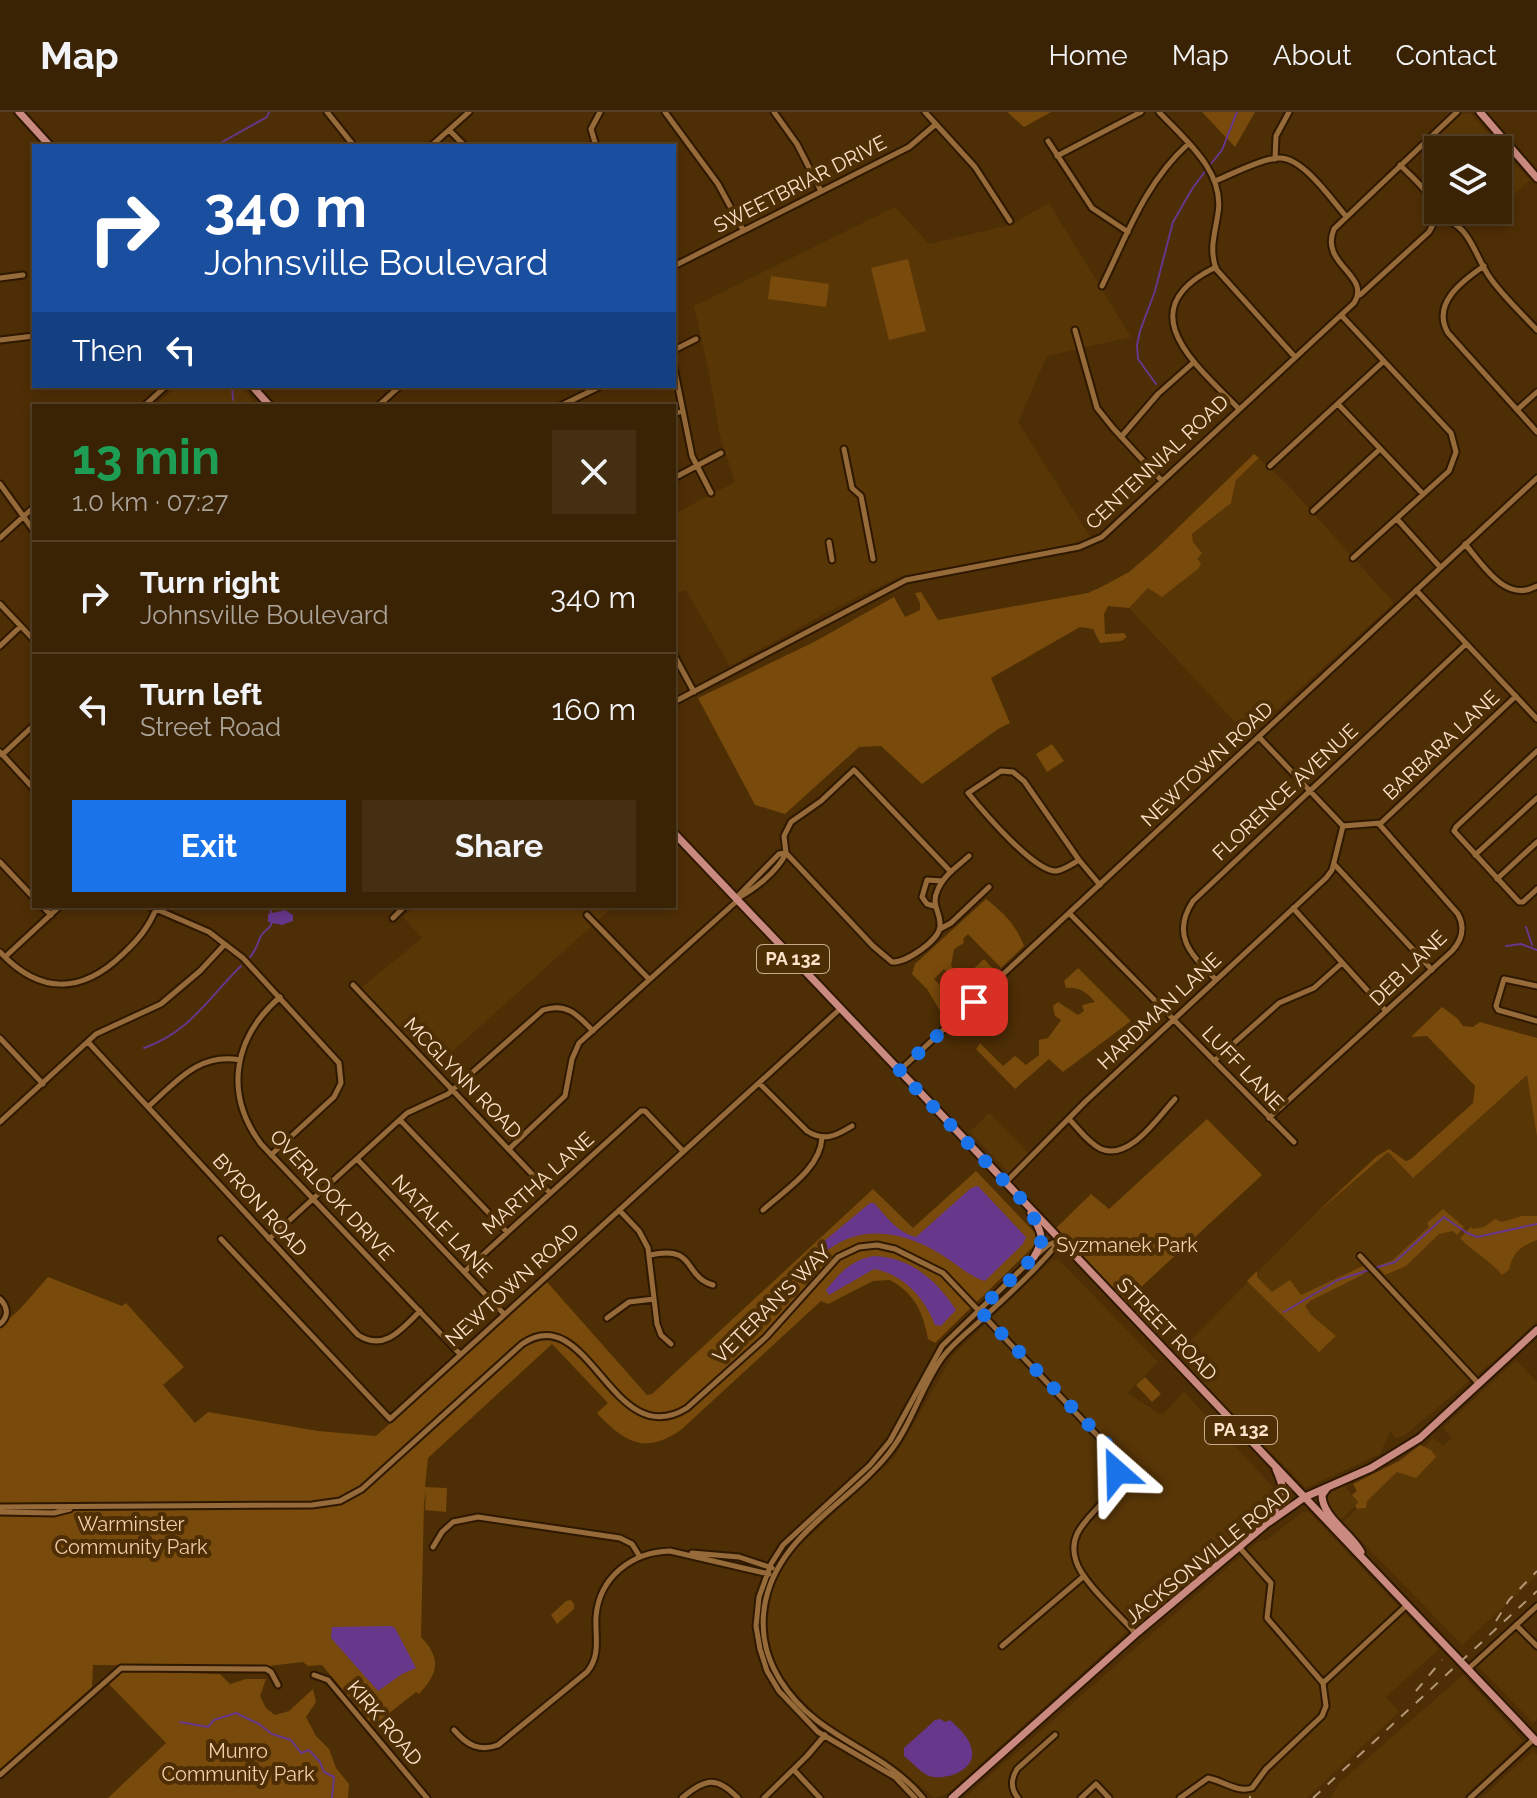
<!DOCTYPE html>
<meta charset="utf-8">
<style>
body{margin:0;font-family:Raleway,sans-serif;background:#452f13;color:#f1f3f6;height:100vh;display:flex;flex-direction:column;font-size:30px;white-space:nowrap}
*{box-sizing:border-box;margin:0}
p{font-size:26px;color:#aba49a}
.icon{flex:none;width:44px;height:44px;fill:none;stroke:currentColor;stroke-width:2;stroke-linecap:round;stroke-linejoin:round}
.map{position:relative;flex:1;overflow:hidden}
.sheet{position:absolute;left:32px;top:292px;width:644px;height:504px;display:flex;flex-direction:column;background:#3a2204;border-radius:0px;box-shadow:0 4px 12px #0003,0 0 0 2px #543f26}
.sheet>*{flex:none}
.top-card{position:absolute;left:32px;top:32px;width:644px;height:244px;border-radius:0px;box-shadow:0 4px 12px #0003,0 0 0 2px #543f26;background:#1a4fa0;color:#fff;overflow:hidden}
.tools{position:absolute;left:1424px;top:24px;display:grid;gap:16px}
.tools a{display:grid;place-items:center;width:88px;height:88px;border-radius:0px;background:#3a2204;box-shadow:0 4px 12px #0003,0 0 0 2px #543f26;font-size:40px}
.pin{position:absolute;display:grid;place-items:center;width:68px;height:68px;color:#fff;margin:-34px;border-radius:16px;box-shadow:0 4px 12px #0006}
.me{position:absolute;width:88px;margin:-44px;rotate:335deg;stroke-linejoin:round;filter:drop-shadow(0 0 6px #0008)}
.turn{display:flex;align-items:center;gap:28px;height:168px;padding:0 40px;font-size:36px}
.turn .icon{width:104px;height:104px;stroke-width:2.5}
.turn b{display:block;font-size:56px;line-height:68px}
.then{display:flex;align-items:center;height:76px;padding:0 40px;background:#0003;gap:16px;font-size:30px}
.round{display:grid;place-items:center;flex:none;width:84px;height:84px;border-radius:0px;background:#452f13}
.headline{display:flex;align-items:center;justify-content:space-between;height:136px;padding:0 40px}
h1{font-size:48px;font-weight:700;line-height:60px;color:#1e9e55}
.primary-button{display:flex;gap:16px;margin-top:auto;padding:16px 40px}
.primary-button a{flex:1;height:92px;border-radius:0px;background:#1a73e8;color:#fff;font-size:32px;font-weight:700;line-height:92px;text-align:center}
.primary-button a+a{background:#452f13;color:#f1f3f6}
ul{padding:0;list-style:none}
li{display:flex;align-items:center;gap:24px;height:112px;padding:0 40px;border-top:2px solid #543f26}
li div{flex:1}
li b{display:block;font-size:30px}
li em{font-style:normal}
header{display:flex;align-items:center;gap:48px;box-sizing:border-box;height:112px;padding:0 40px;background:#3a2204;border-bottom:2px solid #543f26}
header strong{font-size:38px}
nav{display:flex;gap:44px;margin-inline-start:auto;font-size:28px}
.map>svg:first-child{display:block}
</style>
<header>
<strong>Map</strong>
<nav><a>Home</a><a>Map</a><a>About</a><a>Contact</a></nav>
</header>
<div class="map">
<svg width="1537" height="1686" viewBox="0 0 1537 1686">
<rect width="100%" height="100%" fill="#4e2e05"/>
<path fill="#593606" d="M1463,1L1471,2L1530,68L1498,97V38H1438V46L1427,34Z
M1049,91L1131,225L1047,244L1018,310L1093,429L899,465L822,503L730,554L686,478L674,483V402L735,370L720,324L709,261L694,194L895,95L929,132L1010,113Z
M177,274H241L258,294H155Z
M1259,346L1286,371L1394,491L1248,624L1129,496L1148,476L1196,447L1192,422L1231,391L1236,368Z
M415,794H614L434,956L361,876L422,826L403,805Z
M1527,963L1537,1025V1209L1510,1235L1405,1323L1395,1326L1390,1319L1380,1342L1306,1376L1175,1244L1312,1105L1388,1040L1413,1066Z
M989,1001L1029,1041L1009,1061L970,1020Z
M1052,1148H1059L1158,1250L1127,1281L1162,1303L1184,1280L1276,1378L1275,1387L947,1682L935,1686L884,1646L823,1610L784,1568L774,1548L769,1527L767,1511L771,1480L788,1444L894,1346L953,1243Z
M1516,1248L1537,1270V1464L1462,1533L1343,1410L1433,1326L1443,1334L1452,1326L1443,1316Z
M1345,1374L1358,1391L1339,1410L1326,1396L1324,1384Z
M1302,1400H1309L1439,1537L1386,1585L1399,1600L1307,1686H964L1257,1430L1267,1428Z
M1516,1518L1537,1540V1607L1533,1611L1478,1554Z
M1463,1563L1523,1629L1463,1686H1331L1338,1672Z
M1533,1639L1537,1643V1686H1481Z"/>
<path fill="#784a0b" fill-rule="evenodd" d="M1007,0H1051L1024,15Z
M1202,0H1255L1235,35Z
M908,147L926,219L889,228L871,156Z
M771,164L829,172L826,195L768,187Z
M1254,342L1259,346L1236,368L1231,391L1192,422L1193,430L1202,441L1197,447L1201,451L1199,456L1162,485L1148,476L1129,496L1108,494L1104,502L1105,522L1124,521L1127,525L1121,529L1100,531L1093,517L1080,515L991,566L1010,611L998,617L922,672L881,634L859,635L785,702L755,693L698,586L814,530L894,485L905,505L920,498V491L915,481L921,480L938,508L1088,481L1103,474L1129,460L1157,436Z
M1052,632L1064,649L1047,660L1036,642Z
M986,787C1004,801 1016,813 1024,834L1001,856L968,822L963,827L964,831L954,837L951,854L963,867L984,847L996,860L945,907L927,877L912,862L915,852ZM944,857L956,870L946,880L934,867Z
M1078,856L1131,909L1063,960L1049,947L1015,977L976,937L980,931L1003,954L1015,944L1026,953L1039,943V928L1048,926L1061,908L1055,904L1053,894L1058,890L1078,903L1084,899L1082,893L1095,890C1087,880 1079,875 1066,876L1064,869Z
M1442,895L1457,906L1463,914L1473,915L1480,910L1537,926V1025L1527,963L1413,1066L1388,1040L1312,1105L1377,1044L1389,1037L1406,1049L1411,1047L1473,991L1475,974L1427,924L1411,925Z
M1207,1007L1262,1063L1126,1189L1056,1116L1091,1082L1109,1097Z
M976,1059L1036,1122L1039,1129L935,1231L928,1227C923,1200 915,1182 890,1168L873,1169L828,1192L821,1189L682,1317C646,1343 625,1331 597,1301L608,1291L552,1232L428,1346L425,1375L447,1376L446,1400L425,1398L426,1378L424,1391L421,1525C442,1547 438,1561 419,1582L416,1580L373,1614L322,1553L308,1554L303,1550L268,1554L93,1553L92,1575L0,1657V1215L20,1197L48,1165L122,1194L126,1191L184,1255L163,1273L195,1311L208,1300L318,1319L376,1324L547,1170L647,1283L652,1282L873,1077L913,1116Z
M1443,1097L1464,1115L1457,1123L1453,1119L1439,1122L1406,1154L1385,1163L1377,1154L1393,1148L1429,1115L1427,1111Z
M1522,1104H1537V1128C1520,1135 1513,1140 1509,1158L1502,1163C1490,1148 1474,1141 1460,1126L1471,1115L1473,1117L1484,1115L1495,1107L1502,1110Z
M1363,1154L1367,1158L1362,1163L1310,1189L1305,1194L1311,1203L1336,1224L1319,1240L1247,1169L1257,1159V1165L1272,1180L1290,1168L1301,1183Z
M1145,1265L1161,1282L1152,1290L1136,1273Z
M1420,1333L1431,1338L1436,1345L1416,1366L1397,1360L1367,1389L1366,1396L1357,1397L1355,1394L1358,1390L1352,1383L1357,1379L1353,1372L1399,1349Z
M571,1488L574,1492V1497L557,1512L551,1503L566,1489Z
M123,1559L220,1562L230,1572L246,1567H266L260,1584L266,1596L275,1603L289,1599L313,1577L316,1590L306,1605L316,1624L329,1637L336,1656L349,1672L348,1686H108L166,1631L106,1569Z"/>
<path fill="#66378b" d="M285,798L293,803V809L282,813L268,810V802Z
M978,1074L1026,1125L1023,1132L985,1169C968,1164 957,1152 942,1143C904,1119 860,1111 824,1141L819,1140L817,1135L870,1091H874C886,1104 898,1121 916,1125L971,1076Z
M874,1144C911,1145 937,1169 956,1198L941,1214L935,1213C925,1186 903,1162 874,1157L829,1183L826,1178C841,1160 851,1148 874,1144Z
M391,1514L395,1516L416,1556L402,1562L378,1579L331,1526L332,1515Z
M940,1607L945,1610L950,1608C959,1617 970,1625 972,1639C975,1659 945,1669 929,1664C920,1660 912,1650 904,1644V1636L935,1608Z"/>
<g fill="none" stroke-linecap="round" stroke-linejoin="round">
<path stroke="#66378b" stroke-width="2" d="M215,34L267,5L269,0
M1210,53L1222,38L1237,0
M1156,272L1138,247L1137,233L1140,219L1155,179L1173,110L1192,77L1206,58
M232,274L233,288
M270,794L271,803
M1526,815L1532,833
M1506,834L1521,832L1537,838
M250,845C257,837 257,832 261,824C265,817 270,818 272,810
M144,936C190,920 208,886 241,854
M1375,1156L1395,1150L1444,1105L1467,1121L1477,1125L1537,1112
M1284,1200L1338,1168L1369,1158
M180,1610L208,1615L214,1608L236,1601L259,1612L272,1622L291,1628L301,1641L309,1638L320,1650L324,1660L334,1665L332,1686"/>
<defs>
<path id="minor" d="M327,0L354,34
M665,0L718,72L743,118
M774,0L797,32L821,79
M925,0L975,55L1010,109
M1159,0C1184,27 1225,59 1218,101C1215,122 1209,136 1216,157L1295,245
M449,18L465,34
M1048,29L1092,96L1128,120
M431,34L469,0
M596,34L591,17L600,0
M1057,44L1141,0
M1275,47L1276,24L1289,0
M1215,69C1232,62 1263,46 1280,46C1303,46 1331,87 1345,103
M1435,104C1472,111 1473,143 1491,167C1504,185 1522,202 1537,218
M674,154L909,35L936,12
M1484,154C1462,169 1431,192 1448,221L1537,320
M1216,155C1127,198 1196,253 1239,297
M0,166L23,163
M1102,174C1127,123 1145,71 1188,32
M1360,183L1429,120C1447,92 1419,72 1400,53
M1341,203L1451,321L1456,340L1449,359L1353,446
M1075,218L1097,296L1113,316L1162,369
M0,228L34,224
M674,238L696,227
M674,255L692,344L711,381
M1338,292L1423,382
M144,294L166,274
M378,294L400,274
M560,294L601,274
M1517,298L1537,280
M674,302L682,299
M1121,325L1158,282L1194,250
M844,337L852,376L861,384L873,447
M1270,354L1384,249
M674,366L721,341
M0,372L34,419
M1313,399L1380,337
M1397,407L1440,455
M0,426L34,395
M829,430L832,448
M1465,432C1483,453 1506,492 1537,474
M1416,478L1537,607
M0,492L34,528
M0,534L21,514
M674,543L694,580
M674,590L906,468L1079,435L1102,425L1354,191C1372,163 1319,153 1334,117L1457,0
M1259,625L1343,714
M1537,639L1456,715L1454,719L1519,790H1523L1537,777
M0,640L34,677
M2,643L34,613
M1343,714L1381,711L1516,584
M1475,743L1537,686
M1079,748C1072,752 1064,758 1056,759C1034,760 982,698 968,681L1001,659L1013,660L1024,669L1079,748L1100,773
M0,750L34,786
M1334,752L1432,858
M951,760L854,658L821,689L791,710L784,724L786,741L873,834L892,850C906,851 940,828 940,814C941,799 930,794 938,777C944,763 958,754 969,744
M1497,767L1537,730
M737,785L779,742L785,741
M736,787C754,778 778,759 786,741
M42,794L51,803
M149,794L209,820L243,846L339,951L341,971L334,985L271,1043
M934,794L927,792L922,785L927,768L943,769
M1293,796L1386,899
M1070,802L1294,1030
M587,803L648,866
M393,806L405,794
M940,817L951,811L989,775
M0,840C40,883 82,882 123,842C138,828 148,816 156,797
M5,845L60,794
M1216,868C1192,843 1170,824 1193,789L1466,532
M353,873L550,1081
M1537,874L1504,867L1496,894L1498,898L1537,909
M280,885C234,925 223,981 261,1032L460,1242
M0,926L43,972
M88,930L358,1223C384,1240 402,1217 420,1199
M1214,949L1279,891L1314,876L1342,851
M899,959L1537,366
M759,971L807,1019C824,1030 836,1024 852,1014
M148,995C176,970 199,940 240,948
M1269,1006L1452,839C1462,828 1465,815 1458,802L1379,712
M1069,1007C1078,1016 1088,1031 1101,1037C1130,1049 1158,1005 1175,987
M400,1008L507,1120
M0,1010L96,922L161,892L200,859L225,832
M509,1037L565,984L572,947L579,931L738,788
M357,1047L504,1202
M1006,1070L1086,989L1326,766L1332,758L1343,714
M619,1098L639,1119L648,1136L657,1212L661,1223L671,1232
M763,1098C785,1078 820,1057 822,1026
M221,1127L390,1307L840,897
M269,1127L407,1001L448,982L543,898C566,890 578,903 593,919
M650,1143C698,1133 682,1164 713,1173
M1360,1144L1479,1272
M464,1160L641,999H645L683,1039
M0,1187C8,1195 9,1204 0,1212
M607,1206L629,1190L654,1187
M0,1395L312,1393L340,1389L362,1377L522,1232C589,1186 612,1343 687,1296L766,1225L838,1145L859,1135L877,1133L895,1137L943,1161L1111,1338C1137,1392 1060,1402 1076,1449C1082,1470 1121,1504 1136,1522
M0,1400L54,1401L70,1397
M433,1435L442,1420L453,1410L478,1405L620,1426L632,1432L640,1445
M1239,1435L1271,1471L1267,1506L1323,1571
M692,1441L739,1445L772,1456
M1516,1513L1537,1534
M1002,1534L1084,1464
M1468,1557L1537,1494
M314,1563L328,1568L427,1686
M1323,1571L1407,1493
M454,1618C467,1633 479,1640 498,1633L587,1560C601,1543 595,1525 596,1505C599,1465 632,1440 670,1439L769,1462
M794,1658L820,1686
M0,1663L121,1556L266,1557L271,1560L278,1573
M682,1686C705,1666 717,1664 738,1686
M764,1686L807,1644L825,1623
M915,1686L895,1665L818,1620L779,1579L767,1559L760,1537L756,1514L759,1485L771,1452L783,1433L870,1353L890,1329L942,1234L1034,1145L1048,1133L1060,1128
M923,1686C880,1634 818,1629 780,1568C767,1547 761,1522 764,1498C773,1425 847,1394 889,1341C912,1312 921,1275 942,1246C952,1232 968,1220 981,1208C1007,1184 1036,1158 1058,1131
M1018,1686C1010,1676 1011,1667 1017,1657L1055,1623
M1081,1686L1096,1672L1109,1686
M1180,1686L1208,1666C1224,1669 1237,1681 1252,1676L1266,1657L1322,1604L1326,1594L1323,1571
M1470,1686L1534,1627"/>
<path id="major" d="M19,0L50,34
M1480,0L1537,66
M252,274L270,294
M674,721L1537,1630
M1031,1101C1041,1120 1046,1125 1034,1145
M1327,1376L1322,1383C1322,1405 1351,1421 1361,1440
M1269,1406C1285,1385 1287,1382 1276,1357
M952,1686L1138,1520L1265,1413L1305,1385L1371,1356L1420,1326L1537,1218"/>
</defs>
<use href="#minor" stroke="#2e1800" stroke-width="9"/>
<use href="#major" stroke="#2e1800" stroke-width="11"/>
<use href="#minor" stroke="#966a39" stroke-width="5"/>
<use href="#major" stroke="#cb8a7f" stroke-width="7"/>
<path stroke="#b49878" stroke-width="2" stroke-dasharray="10 10" stroke-linecap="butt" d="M1496,1509L1509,1488L1537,1459
M1416,1579L1442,1548
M1250,1686V1684
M1313,1686L1537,1479"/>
</g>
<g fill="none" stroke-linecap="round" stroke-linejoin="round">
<path stroke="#1a73e8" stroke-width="14" stroke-dasharray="0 25.2" d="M974,890L899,959L1026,1092L1041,1119V1133L1034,1145L979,1198L1109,1334L1116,1348L1117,1360"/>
</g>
<g text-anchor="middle" stroke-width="8" stroke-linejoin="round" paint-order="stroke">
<g fill="#4e2e05" stroke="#c7ac8e" stroke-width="2">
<rect x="757" y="833" width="72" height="28" rx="6"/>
<rect x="1205" y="1304" width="72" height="28" rx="6"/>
</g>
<g font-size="18" font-weight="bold" fill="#fbe2c9">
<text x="793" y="853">PA 132</text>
<text x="1241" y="1324">PA 132</text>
</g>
<g font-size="20" fill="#fbe2c9" stroke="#4e2e05">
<text transform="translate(800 72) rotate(-27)" y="7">SWEETBRIAR DRIVE</text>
<text transform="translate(1157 350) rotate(-43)" y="7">CENTENNIAL ROAD</text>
<text transform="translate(1441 633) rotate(-43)" y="7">BARBARA LANE</text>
<text transform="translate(1207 652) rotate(-43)" y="7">NEWTOWN ROAD</text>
<text transform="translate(1285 680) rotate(-43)" y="7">FLORENCE AVENUE</text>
<text transform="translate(1408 856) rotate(-44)" y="7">DEB LANE</text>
<text transform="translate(1159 899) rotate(-43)" y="7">HARDMAN LANE</text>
<text transform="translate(1243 956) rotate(46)" y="7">LUFF LANE</text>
<text transform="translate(463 966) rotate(46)" y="7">MCGLYNN ROAD</text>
<text transform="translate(538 1071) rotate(-42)" y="7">MARTHA LANE</text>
<text transform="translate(332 1083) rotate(47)" y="7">OVERLOOK DRIVE</text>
<text transform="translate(260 1093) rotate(48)" y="7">BYRON ROAD</text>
<text transform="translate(442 1114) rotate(46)" y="7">NATALE LANE</text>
<text transform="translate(512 1173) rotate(-42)" y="7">NEWTOWN ROAD</text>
<text transform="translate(772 1192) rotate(-45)" y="7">VETERAN'S WAY</text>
<text transform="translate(1167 1217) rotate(46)" y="7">STREET ROAD</text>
<text transform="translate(1208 1443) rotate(-39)" y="7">JACKSONVILLE ROAD</text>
<text transform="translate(385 1611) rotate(50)" y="7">KIRK ROAD</text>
</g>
<g font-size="20" fill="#f4cea7" stroke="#4e2e05">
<text x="1127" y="1140">Syzmanek Park</text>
<text x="131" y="1419">Warminster<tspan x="131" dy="23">Community Park</tspan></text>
<text x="238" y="1646">Munro<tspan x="238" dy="23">Community Park</tspan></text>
</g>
</g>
</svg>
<div class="tools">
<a><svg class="icon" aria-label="layers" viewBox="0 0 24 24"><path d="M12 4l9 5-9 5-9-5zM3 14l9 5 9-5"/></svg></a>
</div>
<div class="pin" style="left:974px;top:890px;background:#d93025"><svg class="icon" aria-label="arrive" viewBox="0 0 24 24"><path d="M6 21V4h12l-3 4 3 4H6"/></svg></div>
<svg class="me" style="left:1117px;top:1360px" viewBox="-20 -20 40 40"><path d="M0-17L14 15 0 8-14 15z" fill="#1a73e8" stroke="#fff" stroke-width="4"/></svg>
<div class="top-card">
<div class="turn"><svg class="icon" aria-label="right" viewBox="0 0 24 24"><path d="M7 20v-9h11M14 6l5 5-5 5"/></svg><div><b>340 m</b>Johnsville Boulevard</div></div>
<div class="then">Then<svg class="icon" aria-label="left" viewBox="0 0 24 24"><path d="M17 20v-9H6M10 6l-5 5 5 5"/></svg></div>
</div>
<section class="sheet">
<div class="headline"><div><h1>13 min</h1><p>1.0 km · 07:27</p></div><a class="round"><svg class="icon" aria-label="close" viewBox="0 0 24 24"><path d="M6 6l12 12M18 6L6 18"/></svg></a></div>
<ul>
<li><svg class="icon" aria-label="right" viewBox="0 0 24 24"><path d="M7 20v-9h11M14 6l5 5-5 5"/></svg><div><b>Turn right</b><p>Johnsville Boulevard</p></div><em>340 m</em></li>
<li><svg class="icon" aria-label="left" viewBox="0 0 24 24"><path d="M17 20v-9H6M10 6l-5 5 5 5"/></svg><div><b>Turn left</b><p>Street Road</p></div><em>160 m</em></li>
</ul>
<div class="primary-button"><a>Exit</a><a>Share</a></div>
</section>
</div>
